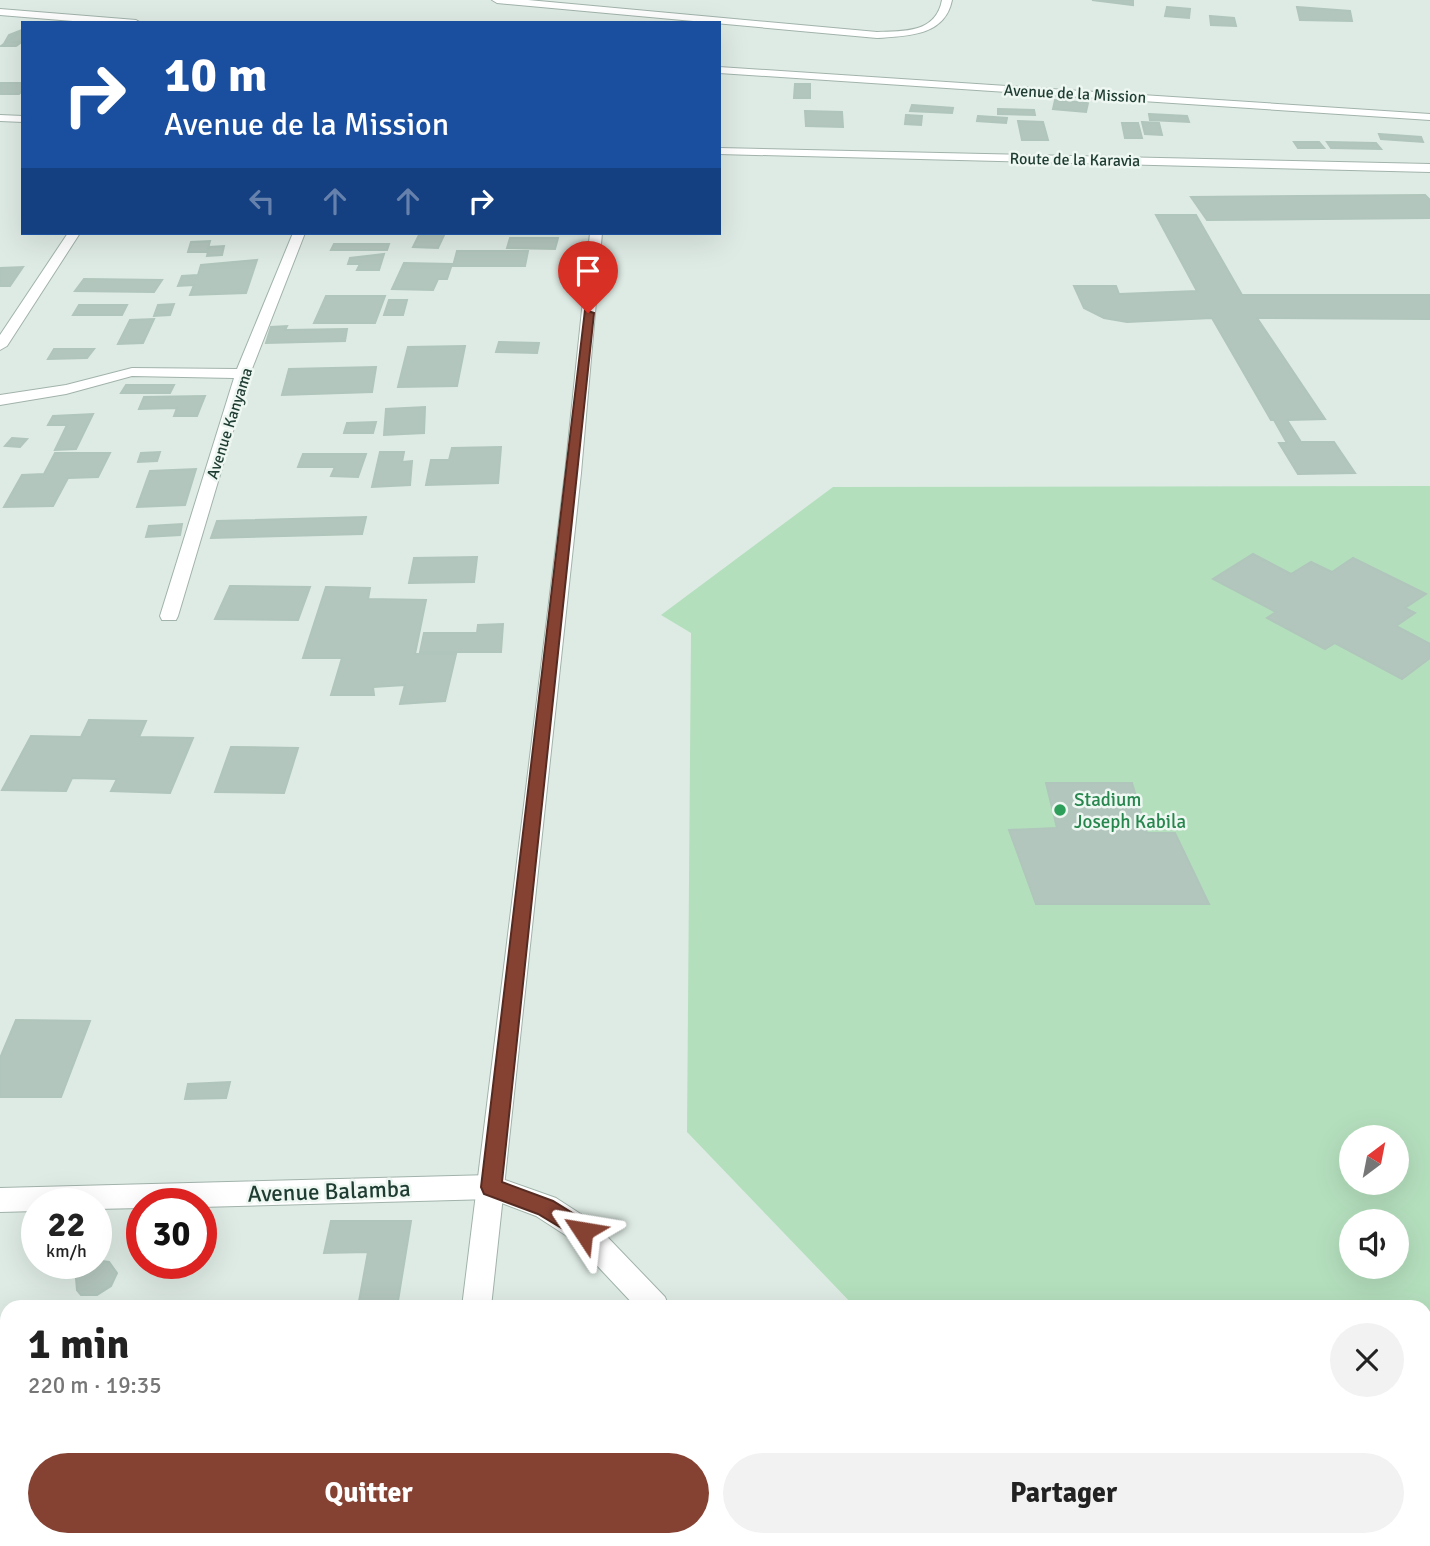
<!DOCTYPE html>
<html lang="fr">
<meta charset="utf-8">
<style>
body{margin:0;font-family:Signika,sans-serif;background:#f2f2f2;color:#222;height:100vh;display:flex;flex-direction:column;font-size:26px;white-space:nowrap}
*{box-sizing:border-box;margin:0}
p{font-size:23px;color:#767676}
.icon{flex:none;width:38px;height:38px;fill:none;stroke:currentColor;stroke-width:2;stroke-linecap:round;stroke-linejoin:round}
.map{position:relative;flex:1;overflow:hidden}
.panel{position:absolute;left:0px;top:1300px;width:1432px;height:247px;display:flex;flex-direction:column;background:#fff;border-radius:21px 21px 0 0;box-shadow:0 7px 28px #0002}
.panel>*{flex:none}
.guide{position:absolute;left:21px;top:21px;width:700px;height:214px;border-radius:0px;box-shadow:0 7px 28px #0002;background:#1a4fa0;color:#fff;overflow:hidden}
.needle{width:46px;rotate:32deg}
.fabs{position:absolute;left:1339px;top:1125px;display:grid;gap:14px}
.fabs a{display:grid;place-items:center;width:70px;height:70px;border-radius:50%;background:#fff;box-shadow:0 7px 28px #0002;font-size:35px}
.speed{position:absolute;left:21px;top:1188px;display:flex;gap:14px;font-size:35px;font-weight:700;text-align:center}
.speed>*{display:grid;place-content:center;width:91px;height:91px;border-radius:50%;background:#fff;box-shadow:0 7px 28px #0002;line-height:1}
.speed small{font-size:18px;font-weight:400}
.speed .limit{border:10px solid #d22;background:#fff;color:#111}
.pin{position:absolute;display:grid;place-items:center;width:60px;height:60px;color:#fff;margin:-72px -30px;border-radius:50% 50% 50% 0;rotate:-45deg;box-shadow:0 0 7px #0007}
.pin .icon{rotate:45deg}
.me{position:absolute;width:77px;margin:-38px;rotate:303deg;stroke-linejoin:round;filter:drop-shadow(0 0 5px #0008)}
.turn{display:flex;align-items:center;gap:24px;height:147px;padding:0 28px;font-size:32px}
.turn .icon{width:91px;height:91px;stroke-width:2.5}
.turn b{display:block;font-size:49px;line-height:60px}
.lanes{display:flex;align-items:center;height:66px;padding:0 28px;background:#0003;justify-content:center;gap:35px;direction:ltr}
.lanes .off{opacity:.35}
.round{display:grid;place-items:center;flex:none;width:74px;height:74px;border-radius:37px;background:#f2f2f2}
.headline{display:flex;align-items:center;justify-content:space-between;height:119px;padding:0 28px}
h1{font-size:42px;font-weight:700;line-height:52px}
.primary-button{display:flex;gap:14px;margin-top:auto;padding:14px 28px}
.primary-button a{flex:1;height:80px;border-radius:42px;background:#854233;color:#fff;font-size:28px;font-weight:700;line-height:80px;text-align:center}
.primary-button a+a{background:#f2f2f2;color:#222}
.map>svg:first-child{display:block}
</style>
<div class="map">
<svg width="1430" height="1546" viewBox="0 0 1430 1546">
<rect width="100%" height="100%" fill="#deebe4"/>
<path fill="#b4dfbd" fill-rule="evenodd" d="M1430,486V1324H1425L1424,1307H855L687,1132L691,633L661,615L833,487ZM1351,1138H1396V1183H1351ZM1351,1222H1396V1267H1351Z"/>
<path fill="#b3c6bd" stroke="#b0c5bb" stroke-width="2" d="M1092,0H1133V5Z
M1167,7L1190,9L1189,18L1165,16Z
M1297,7L1350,11L1352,21L1300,20Z
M1210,16L1234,18L1236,26L1211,25Z
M22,30L23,42H5L9,35Z
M21,32L23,41L16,46H1Z
M0,83H23V90L19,94H0Z
M795,84H810V98H794Z
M1055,100L1088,103L1086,112L1053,109Z
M912,105L953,108L952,113L910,111Z
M998,109L1034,110L1035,115L998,114Z
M805,111L842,112L843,127L806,126Z
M1149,114L1187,116L1189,122L1150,120Z
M906,115L922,116L921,125L905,124Z
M978,116L1007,118L1006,123L977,121Z
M1018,121L1043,122L1048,140H1022Z
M1142,122L1159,123L1162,135L1145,134Z
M1122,123H1138L1142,138H1125Z
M1379,134L1421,137L1423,142L1381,139Z
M1294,142H1319L1324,148H1298Z
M1327,142L1376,143L1381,149L1331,148Z
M1425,195L1430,200V218L1207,220L1191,197Z
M1156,215H1196L1242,295H1430V319L1257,318L1325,419L1287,420L1301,442H1334L1355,473L1298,474L1279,443H1287L1274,420H1271L1212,318L1127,322L1104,318L1084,308L1074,286H1116L1119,294L1197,291Z
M420,233H445L438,248L413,247Z
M510,238H558L555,249L507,248Z
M210,241L207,252H188L191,242Z
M334,244H389L387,250H331Z
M224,246L222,255L207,256L209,247Z
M457,251H528L525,266H453Z
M384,254L379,270H357L360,264H348L350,258Z
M257,260L246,293L190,295L194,285L178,286L182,276L198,275L201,265Z
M404,263L452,264L447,279H438L433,290L392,289Z
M23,267L10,286H0V268Z
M84,279L162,280L154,292L75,291Z
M326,296H385L375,323H314Z
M389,300H407L403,315H384Z
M174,304L170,315L154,316L158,305Z
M79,305H127L122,315H73Z
M154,319L143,343L118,344L130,320Z
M287,326L285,330L347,329L345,341L266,343L271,327Z
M499,342L539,343L537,353L496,352Z
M465,346L457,386L398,387L408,347Z
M54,349H94L87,358L48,359Z
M376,367L372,392L282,395L289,369Z
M126,385H174L170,393H121Z
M205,396L197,416H174L177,408L139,409L144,397Z
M425,407L424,433L384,435L386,409Z
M93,414L76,449L55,450L67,425H48L53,416Z
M376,422L373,433H344L347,423Z
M12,438L27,439L20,447L5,446Z
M501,447L498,483L426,485L431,460H449L452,448Z
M160,452L157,461L138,462L141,453Z
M380,452H404L402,462L412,461L410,485L372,487Z
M55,453H110L98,477L68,478L53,506L4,507L22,475L44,474Z
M303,454H366L358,477L331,476L335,467H298Z
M196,469L185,505L137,507L150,471Z
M366,517L362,534L211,538L217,521Z
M182,524L180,535L146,537L149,526Z
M1253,554L1291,574L1311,562L1332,572L1353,558L1426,594L1405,608L1415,613L1396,626L1430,644V658L1402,679L1335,643L1325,649L1267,618L1276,612L1213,579Z
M477,557L474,582L409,583L414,558Z
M230,586L310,587L298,620L215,619Z
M326,587L370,588L368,599L426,600L415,654H456L445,701L400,704L405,685L373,687L374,695H331L342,658H303Z
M503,624L501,652H420L424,633H477L478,625Z
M89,720L146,721L139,737L193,738L170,793L111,791L117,779L72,778L66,791L2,790L31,736L81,737Z
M231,747L298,748L284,793L215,792Z
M1046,783H1132L1147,833H1175L1209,904H1036L1009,830L1057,828Z
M16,1020L90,1021L61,1097H0V1058Z
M230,1082L226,1098L185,1099L188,1084Z
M331,1221H411L397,1307H358L368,1252L324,1253Z
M102,1261L109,1262L117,1273L111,1286L97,1295H81L77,1290L76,1278L87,1265Z
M0,1337H7V1413H0Z
M50,1540H102L101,1546H48Z
M277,1540H403L402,1546H276Z"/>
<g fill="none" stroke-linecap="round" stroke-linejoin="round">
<defs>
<path id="minor" d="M492,0H528L877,32C905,31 936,33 942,0H952C945,36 908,36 877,38L497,3Z
M0,9L136,20L141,23H97L0,15Z
M719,67L1430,114V120L719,73Z
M719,148L1430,164V172L719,154Z
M68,233H80L7,346L0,350V335Z
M293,233H305L250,374L178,616L176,620H162L160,616L234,378L132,376L66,394L0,405V395L66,385L132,368L237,369Z
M491,1175L556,1198L593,1222L665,1297L669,1307H636L573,1240L536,1216L491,1199L201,1207V1204H142V1208L96,1209V1204H37V1211L0,1212V1188Z
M1424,1421H1430V1451H1424Z
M851,1540H886L888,1546H853Z"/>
<path id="tertiary" d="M0,115L23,116V122L0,121Z
M590,233H602L581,473L491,1307H462L565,473Z
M430,1540H462L461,1546H429Z"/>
</defs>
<use href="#minor" stroke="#a1b3ab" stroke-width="2"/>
<use href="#tertiary" stroke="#a1b3ab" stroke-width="2"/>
<use href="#minor" fill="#fff" fill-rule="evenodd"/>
<use href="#tertiary" fill="#fff" fill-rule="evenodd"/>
</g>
<path fill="#854233" stroke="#562b21" stroke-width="2" d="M585,310L594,313L502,1182L553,1201L590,1224L593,1231L590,1238L583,1241L538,1214L484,1194L481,1187Z"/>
<circle fill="#2e9e5b" stroke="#eef7f2" stroke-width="2.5" cx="1060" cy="810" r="7"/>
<g text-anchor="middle" stroke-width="5" stroke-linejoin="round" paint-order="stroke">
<g font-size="16" fill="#1e3c32" stroke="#eef7f2">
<text transform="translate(1075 93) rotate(3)" y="6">Avenue de la Mission</text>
<text transform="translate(1075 159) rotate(1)" y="6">Route de la Karavia</text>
<text transform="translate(229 423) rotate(-72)" y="6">Avenue Kanyama</text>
</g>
<g font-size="19" fill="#27864d" stroke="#eef7f2" text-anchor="start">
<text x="1074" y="806">Stadium<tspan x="1074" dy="22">Joseph Kabila</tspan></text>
</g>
<g font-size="23" fill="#1e3c32" stroke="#eef7f2">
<text transform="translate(329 1191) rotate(-2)" y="8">Avenue Balamba</text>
</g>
</g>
</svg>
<div class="fabs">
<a><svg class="needle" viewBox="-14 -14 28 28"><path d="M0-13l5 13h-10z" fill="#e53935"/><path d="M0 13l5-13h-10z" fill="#767676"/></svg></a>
<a><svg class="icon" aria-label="sound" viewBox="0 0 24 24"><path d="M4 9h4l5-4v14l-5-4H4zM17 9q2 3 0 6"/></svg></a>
</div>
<div class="speed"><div>22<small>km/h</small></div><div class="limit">30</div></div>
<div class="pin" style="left:588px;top:313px;background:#d93025"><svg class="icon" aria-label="arrive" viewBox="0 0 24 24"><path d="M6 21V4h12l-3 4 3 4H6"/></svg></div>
<svg class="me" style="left:583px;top:1231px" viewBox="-20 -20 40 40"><path d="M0-17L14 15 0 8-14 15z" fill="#854233" stroke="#fff" stroke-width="4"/></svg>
<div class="guide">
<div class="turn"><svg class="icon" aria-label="right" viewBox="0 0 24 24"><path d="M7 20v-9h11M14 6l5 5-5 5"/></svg><div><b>10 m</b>Avenue de la Mission</div></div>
<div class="lanes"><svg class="icon off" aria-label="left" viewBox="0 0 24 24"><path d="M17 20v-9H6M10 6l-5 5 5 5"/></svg><svg class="icon off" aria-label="ahead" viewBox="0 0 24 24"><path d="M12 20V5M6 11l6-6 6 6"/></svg><svg class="icon off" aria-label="ahead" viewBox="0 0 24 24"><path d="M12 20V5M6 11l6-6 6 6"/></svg><svg class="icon" aria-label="right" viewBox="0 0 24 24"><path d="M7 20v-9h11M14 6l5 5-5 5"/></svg></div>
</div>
<section class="panel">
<div class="headline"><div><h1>1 min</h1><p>220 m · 19:35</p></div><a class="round"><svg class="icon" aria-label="close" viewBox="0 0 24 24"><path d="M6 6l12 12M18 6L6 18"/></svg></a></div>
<div class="primary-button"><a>Quitter</a><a>Partager</a></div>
</section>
</div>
